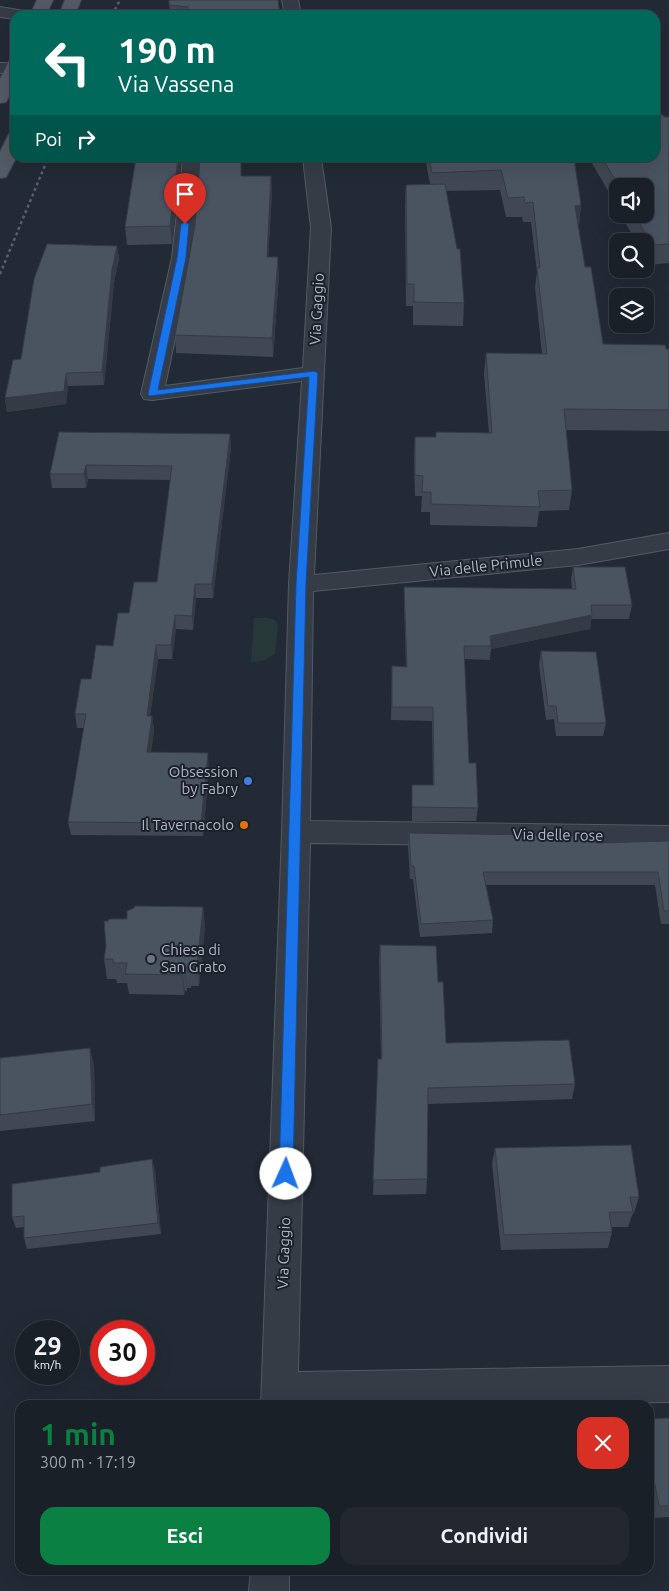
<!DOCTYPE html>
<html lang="it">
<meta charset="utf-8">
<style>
body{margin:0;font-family:Ubuntu,sans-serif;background:#232830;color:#f1f3f6;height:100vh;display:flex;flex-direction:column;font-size:19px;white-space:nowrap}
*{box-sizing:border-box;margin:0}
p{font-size:16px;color:#9fa3a8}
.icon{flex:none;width:28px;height:28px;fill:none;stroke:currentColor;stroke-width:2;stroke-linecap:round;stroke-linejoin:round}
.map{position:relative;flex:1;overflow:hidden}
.side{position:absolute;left:15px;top:1400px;width:639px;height:175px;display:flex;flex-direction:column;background:#1a2028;border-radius:15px;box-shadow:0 5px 20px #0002,0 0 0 1px #383e45}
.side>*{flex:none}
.banner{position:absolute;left:10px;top:10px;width:650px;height:152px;border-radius:15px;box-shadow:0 5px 20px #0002,0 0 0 1px #383e45;background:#00695c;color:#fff;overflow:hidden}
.buttons{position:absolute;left:609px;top:178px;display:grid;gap:10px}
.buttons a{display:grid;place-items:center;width:45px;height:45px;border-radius:10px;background:#1a2028;box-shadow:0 5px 20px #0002,0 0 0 1px #383e45;font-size:25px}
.speed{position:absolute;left:15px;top:1320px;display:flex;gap:10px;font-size:25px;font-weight:700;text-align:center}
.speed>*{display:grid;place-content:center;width:65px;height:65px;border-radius:50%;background:#1a2028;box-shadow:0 5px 20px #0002,0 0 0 1px #383e45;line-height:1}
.speed small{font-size:12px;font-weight:400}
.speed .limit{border:8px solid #d22;background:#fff;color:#111}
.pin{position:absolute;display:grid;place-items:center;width:42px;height:42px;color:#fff;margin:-51px -21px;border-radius:50% 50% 50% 0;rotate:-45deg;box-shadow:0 0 5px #0007}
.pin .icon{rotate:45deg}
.me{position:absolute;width:55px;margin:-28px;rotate:2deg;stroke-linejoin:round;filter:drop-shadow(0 0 4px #0008)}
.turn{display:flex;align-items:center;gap:18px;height:105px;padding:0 25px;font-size:22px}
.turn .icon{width:65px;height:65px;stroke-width:2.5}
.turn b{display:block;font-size:35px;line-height:42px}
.then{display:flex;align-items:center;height:48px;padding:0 25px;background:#0003;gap:10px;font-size:19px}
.round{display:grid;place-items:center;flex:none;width:52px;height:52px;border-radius:15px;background:#232830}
.overview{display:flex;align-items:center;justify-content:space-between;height:85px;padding:0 25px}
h1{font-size:30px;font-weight:700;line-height:38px;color:#0b8043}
.action{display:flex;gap:10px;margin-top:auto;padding:10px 25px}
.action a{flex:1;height:58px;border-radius:15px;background:#0b8043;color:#fff;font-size:20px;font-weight:700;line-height:58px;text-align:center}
.action a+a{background:#232830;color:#f1f3f6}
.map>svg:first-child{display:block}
</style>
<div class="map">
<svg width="669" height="1591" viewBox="0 0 669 1591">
<rect width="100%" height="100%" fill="#222a35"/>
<path fill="#273838" d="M254,618C263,618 276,615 278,626L275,654L263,661L251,662Z"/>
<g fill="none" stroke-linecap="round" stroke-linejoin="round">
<defs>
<path id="minor" d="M282,0H298L301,15H285Z
M0,7L31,12L33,15H15V19L0,17Z
M0,63H15V73H0Z
M183,158H201L192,258L165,386L303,368L311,228L303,158H321L331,228L314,575L578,549L669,533V549L578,565L313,591L310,821L669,826V848L310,843L298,1372L669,1366V1402L476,1405H261L282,832L289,584L302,381L152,400L144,399L141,394L172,258Z
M251,1570H289V1591H249Z"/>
<path id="major" d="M37,0H53L46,15H30Z
M65,0H81L75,15H59Z
M15,60V84L6,102L0,103V79L9,61Z
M15,133L16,158L6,177L0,178V152L9,134Z"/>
</defs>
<use href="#minor" stroke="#535a64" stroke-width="2"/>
<use href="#major" stroke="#3e4550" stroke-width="2"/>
<use href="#minor" fill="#353c46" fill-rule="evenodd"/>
<use href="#major" fill="#535b66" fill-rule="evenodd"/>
<path stroke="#57606d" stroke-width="2.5" stroke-dasharray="3 3" stroke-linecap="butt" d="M112,15L120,0
M0,274L48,158"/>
</g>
<path fill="#404853" d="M169,0L280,15H170Z
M657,114L664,117H669V263L649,265L645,258V241H636L620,214H645V186H618V208L589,158H655Z
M136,158H181L172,244L127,245L125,227Z
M425,158H574L581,205L579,225H578L585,267L603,344L669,349V431L566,430L572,490L569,510L539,511L537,527L430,525V512H421L422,496H415L414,457L415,437H436L489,433L484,374L486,353L542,354L535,287L537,272L531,222H523L522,217H506L500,190L446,191L464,303L463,326L413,325V306H406L405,207L406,185L430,184Z
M241,176H271L272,194L268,257L279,275L273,357L176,353L175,335L195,225Z
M117,246L119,259L114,283L104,385L68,386L66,404L7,412L5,398L21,359Z
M59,432L230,434L231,448L213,598H196L193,630L176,629L172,659H158L150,716H152L154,730L151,752L209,767L203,836L71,835L68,822L84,728H77L75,714L91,679L113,646L129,613L157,582L171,480L88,479L86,488H52L50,474Z
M573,567L632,605L629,619H591L590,629L491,649L490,660L464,659L469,763L478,808L476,821H412V785H433L432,721L391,720L392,666L406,667L404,600V587L572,589L571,580Z
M541,651L606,723L603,736H556L554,719L546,720L539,665Z
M409,833L596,843L669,841V924H661L655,885H486L493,920L492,933L420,937L413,879H410L408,846Z
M203,907L205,927L199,986H191V988H187V991H185L184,995L129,994L127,983H117L116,979H107L104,959L106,946L108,921L127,919Z
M380,945L438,982L446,1043L575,1084L572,1099L428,1104L427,1179L426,1194L373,1195L378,1059H381L379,961Z
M0,1058L94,1065L95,1121L0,1131Z
M495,1148L639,1197L634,1213H633L628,1227H611L612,1232L608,1248L501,1250L492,1164Z
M152,1159L155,1171L161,1234L27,1249L24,1238V1227L16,1228L12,1217L100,1172Z
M669,1418V1517L653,1518L649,1495V1419Z"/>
<path fill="#343b44" d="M178,158H181L172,244L170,226Z
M271,176L272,194L267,275V257Z
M581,205L579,225H573L575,206Z
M117,246L119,259L114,283L104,385L102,372L112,270Z
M278,257L279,275L273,357L272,338Z
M66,373L68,386L66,404L7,412L5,398Z
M230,434L231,448L213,598L212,584Z
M86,465L88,479L86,488L84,474Z
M195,584L196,598L193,630L192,616Z
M175,615L176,629L172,659L171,645Z
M592,615L590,629L491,649L490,636Z
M156,645L158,659L148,730L147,716Z
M152,716L154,730L149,766L147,752Z
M208,753L209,767L203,836L201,823Z
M203,907L205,927L199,986L197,966Z
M185,968L187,988V991L185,971Z
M182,971L185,991L184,995L182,975Z
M90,1048L94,1065L95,1121L92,1104Z
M152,1159L155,1171L161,1234L158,1223Z"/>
<path fill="#4a5461" stroke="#343b44" d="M169,0H278L280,15H188V7L169,5Z
M655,96L658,101L657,114L663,115L664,117H669V244L652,245L634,214H645V186H619L602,158H655Z
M136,158H178L170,226L125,227Z
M200,158H241V176H271L267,257H278L272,338L175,335L195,225Z
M429,158H574L581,205L575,206L585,267H591L603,344L665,345L666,349H669V410L564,409L572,490L538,491L540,507L431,504V492H422L423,476L415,475V437H436V432L492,433L486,353L547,354L537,268H540L533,202L525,203L524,197L508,198L501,170L432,173Z
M445,184L457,249H460L464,303L414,302V284H407L406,185Z
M47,244L117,246L112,270L102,372L66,373L64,391L5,398L13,360L21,359L34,279Z
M59,432L230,434L212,584H195L192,616L175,615L171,645H156L147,716H152L147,752L208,753L201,823L68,822L86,714H75L81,679H91L96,645L113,646L118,613H129L134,582H157L172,466L86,465L84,474H50Z
M573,567H625L632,605H591L592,615L490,636L491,646H464L469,763H476L478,808L412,807V785H434L433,707H392V666L407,667L404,587L576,589Z
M541,651L596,652L606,723H558L556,706H548Z
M409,833L595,836L596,843L669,841V911H664L658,872H483L493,920L421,924L414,866H411Z
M135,906L203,907L197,966H189V968H185V971H182V975L125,974L127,963H113V959H104L106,946L104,921H108L109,919H127V911L134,908Z
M380,945L436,946L438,982H443L446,1043L569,1040L575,1084L428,1088L427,1179L373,1180L378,1059H382Z
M90,1048L92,1104L0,1115V1058Z
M631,1145L639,1197H630L633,1212H609L612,1232L504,1235L495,1148Z
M152,1159L158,1223L24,1238V1216L12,1217V1184L100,1172V1167Z
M669,1418V1506H659L649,1454V1448H653L649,1425V1419Z"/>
<path fill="#1a73e8" stroke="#114b97" d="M185,222L189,224L186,258L158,390L314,371L318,373L306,584L293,1174L291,1178L286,1180L281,1178L279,1174L296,584L309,377L149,396L148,394L177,258L181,224Z"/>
<circle fill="#3f7fe0" stroke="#1b212a" stroke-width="2" cx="248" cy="781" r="5"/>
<circle fill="#e8710a" stroke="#1b212a" stroke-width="2" cx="244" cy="825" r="5"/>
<circle fill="#6b7280" stroke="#1b212a" stroke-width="2" cx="151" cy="959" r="5"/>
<g text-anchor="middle" stroke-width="4" stroke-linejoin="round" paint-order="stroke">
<g font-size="15" fill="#b0b7c3" stroke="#1b212a">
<text transform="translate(317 309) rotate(-87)" y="5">Via Gaggio</text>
<text transform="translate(486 566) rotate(-6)" y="5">Via delle Primule</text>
<text transform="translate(558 835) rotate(1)" y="5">Via delle rose</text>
<text transform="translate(284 1253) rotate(-88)" y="5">Via Gaggio</text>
</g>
<g font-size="15" fill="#b0b7c3" stroke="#1b212a" text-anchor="end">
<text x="238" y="777">Obsession<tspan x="238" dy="17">by Fabry</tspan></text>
<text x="234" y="830">Il Tavernacolo</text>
<text x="161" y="955" text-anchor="start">Chiesa di<tspan x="161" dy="17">San Grato</tspan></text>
</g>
</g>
</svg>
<div class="buttons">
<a><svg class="icon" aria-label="sound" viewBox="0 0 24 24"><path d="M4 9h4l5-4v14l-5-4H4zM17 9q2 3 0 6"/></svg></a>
<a><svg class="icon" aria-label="search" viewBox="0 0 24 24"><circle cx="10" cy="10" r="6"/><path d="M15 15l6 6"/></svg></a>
<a><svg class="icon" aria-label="layers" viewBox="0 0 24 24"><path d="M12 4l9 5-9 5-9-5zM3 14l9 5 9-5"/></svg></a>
</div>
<div class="speed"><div>29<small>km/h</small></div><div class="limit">30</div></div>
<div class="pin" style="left:185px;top:224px;background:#d93025"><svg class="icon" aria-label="arrive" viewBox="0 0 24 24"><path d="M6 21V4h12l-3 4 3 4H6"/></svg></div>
<svg class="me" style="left:286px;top:1174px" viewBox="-20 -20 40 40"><circle r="19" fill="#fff"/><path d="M0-13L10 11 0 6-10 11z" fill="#1a73e8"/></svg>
<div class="banner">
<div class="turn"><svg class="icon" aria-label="left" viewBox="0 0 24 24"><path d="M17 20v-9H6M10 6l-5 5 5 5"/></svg><div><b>190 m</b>Via Vassena</div></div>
<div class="then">Poi<svg class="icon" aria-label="right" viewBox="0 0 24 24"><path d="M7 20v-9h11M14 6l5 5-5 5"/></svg></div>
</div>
<section class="side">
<div class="overview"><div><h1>1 min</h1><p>300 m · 17:19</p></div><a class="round" style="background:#d93025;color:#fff"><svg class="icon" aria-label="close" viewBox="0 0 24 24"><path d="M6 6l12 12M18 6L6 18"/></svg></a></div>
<div class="action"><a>Esci</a><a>Condividi</a></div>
</section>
</div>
